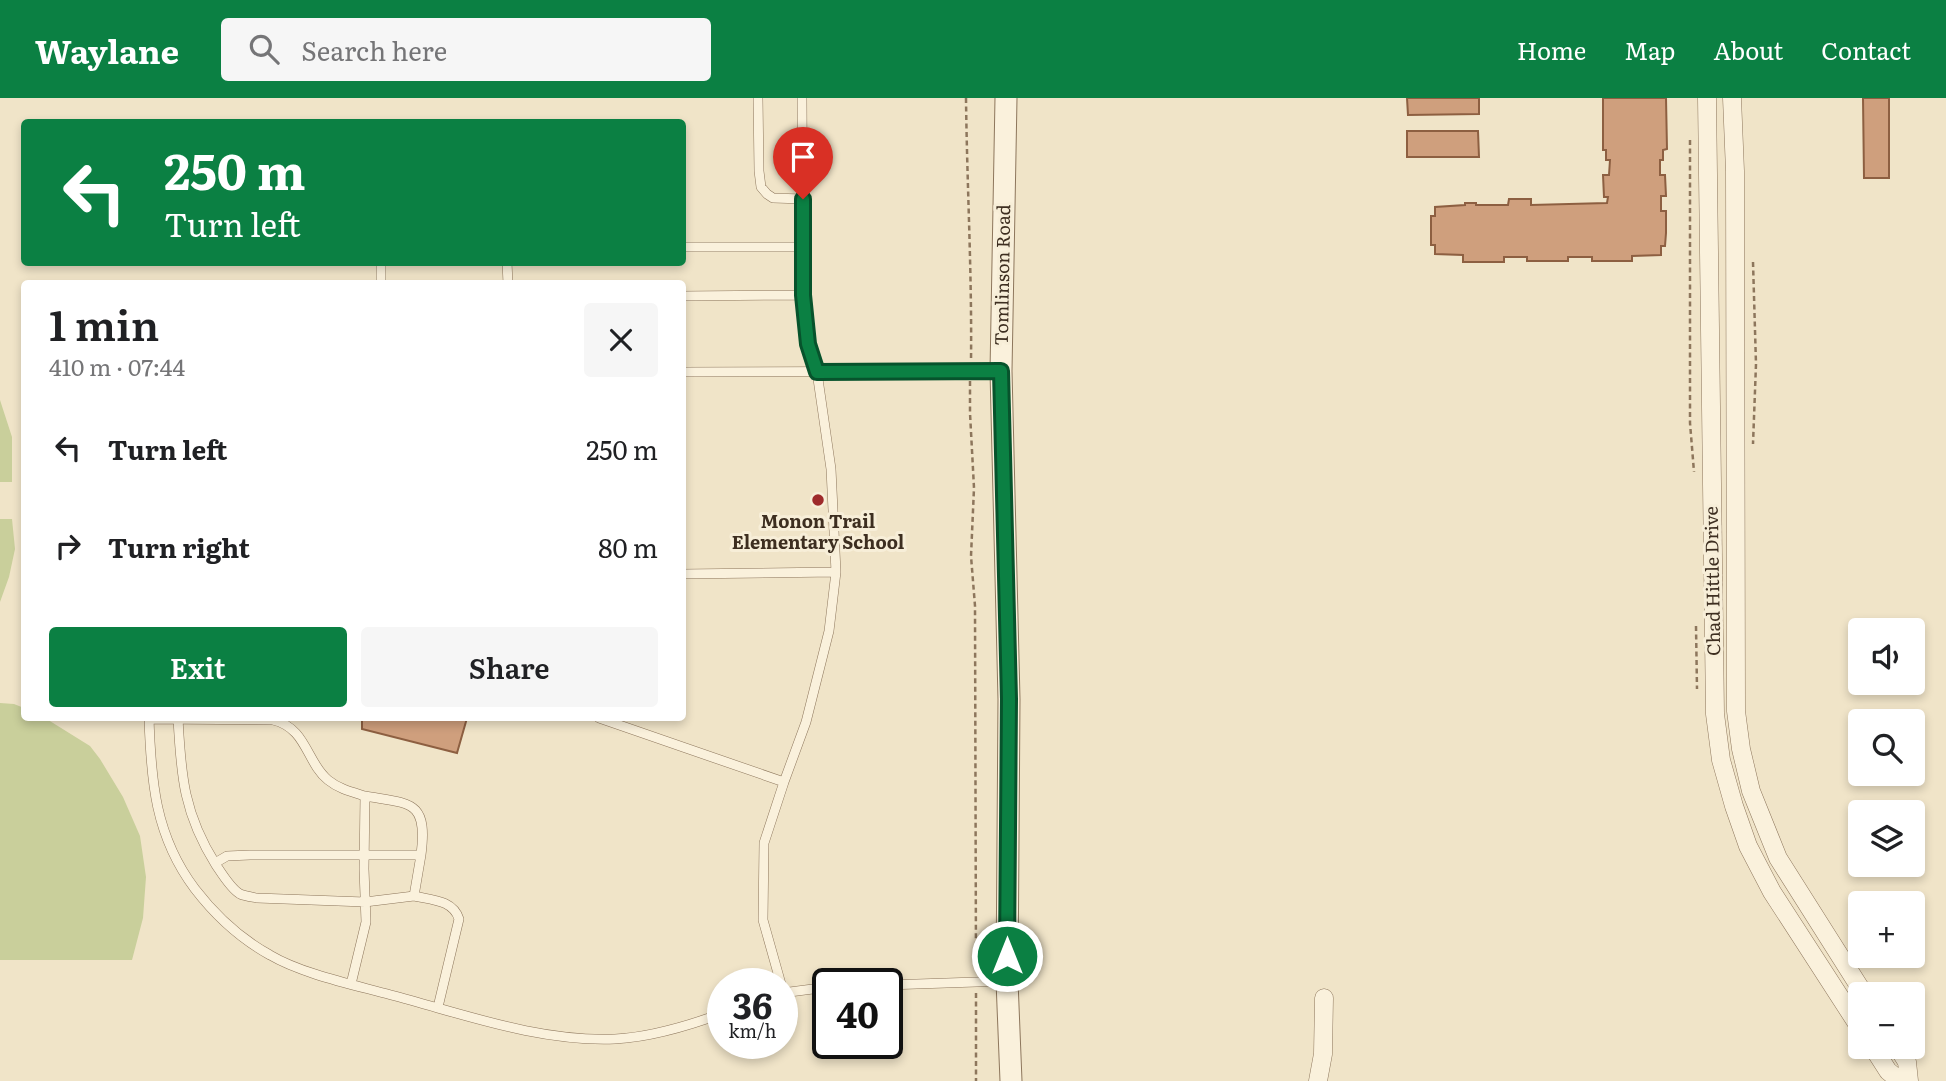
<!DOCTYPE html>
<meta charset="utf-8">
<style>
body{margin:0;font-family:Literata,serif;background:#f6f6f6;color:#202124;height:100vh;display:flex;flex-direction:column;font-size:26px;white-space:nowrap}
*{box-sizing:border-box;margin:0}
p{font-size:23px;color:#757577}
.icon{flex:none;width:38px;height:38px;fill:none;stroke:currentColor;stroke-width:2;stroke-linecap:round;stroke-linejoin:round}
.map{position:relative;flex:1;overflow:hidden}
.drawer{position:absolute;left:21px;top:182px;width:665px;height:441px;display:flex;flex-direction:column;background:#fff;border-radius:7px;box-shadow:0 4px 10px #0003}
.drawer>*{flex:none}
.banner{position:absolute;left:21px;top:21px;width:665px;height:147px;border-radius:7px;box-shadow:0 4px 10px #0003;background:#0b8043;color:#fff;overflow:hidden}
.buttons{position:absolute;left:1848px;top:520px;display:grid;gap:14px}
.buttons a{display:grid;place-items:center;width:77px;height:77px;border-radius:7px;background:#fff;box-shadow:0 4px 10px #0003;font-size:35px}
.speed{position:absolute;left:707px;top:870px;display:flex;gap:14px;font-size:35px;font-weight:700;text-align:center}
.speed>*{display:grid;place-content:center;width:91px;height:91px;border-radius:50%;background:#fff;box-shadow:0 4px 10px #0003;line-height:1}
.speed small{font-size:18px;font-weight:400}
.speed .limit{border:4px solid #111;border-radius:10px;background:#fff;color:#111}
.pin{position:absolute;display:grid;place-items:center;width:60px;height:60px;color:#fff;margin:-72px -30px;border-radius:50% 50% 50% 0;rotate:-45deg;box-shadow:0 0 7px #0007}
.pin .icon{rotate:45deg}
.me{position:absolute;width:77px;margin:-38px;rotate:0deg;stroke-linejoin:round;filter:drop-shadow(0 0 5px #0008)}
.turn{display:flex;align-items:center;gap:24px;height:147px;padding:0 28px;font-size:32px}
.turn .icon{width:91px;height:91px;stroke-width:2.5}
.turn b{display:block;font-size:49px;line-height:60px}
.round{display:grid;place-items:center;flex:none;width:74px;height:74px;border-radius:7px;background:#f6f6f6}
.overview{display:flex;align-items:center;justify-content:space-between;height:119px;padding:0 28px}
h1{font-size:42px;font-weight:600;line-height:52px}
.action{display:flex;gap:14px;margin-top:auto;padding:14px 28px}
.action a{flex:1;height:80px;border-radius:7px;background:#0b8043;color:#fff;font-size:28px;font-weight:600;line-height:80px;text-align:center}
.action a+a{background:#f6f6f6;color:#202124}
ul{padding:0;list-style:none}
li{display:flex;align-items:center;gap:21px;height:98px;padding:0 28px}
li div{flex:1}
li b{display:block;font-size:26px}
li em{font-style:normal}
header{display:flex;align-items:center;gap:42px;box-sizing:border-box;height:98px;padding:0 35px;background:#0b8043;color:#fff}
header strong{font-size:33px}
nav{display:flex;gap:38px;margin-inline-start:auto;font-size:24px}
.search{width:490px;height:63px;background:#f6f6f6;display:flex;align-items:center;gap:18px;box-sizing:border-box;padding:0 24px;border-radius:7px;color:#757577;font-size:26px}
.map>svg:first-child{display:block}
</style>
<header>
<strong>Waylane</strong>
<div class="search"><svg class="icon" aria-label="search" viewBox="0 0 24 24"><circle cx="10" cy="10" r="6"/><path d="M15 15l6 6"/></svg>Search here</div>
<nav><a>Home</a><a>Map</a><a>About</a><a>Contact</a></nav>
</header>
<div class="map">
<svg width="1946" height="983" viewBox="0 0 1946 983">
<rect width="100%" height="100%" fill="#f0e4c8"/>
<path fill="#c9cf9b" d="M0,302L12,339V384H0Z
M0,421H12L15,451L9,479L0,504Z
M0,605L14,606L24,610V620H45L90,648L100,661L123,699L140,738L146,779L143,820L132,862H0Z"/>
<path fill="#cf9f7d" stroke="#8d5f41" stroke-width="2" d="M1407,0H1479V16L1408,17Z
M1603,0H1666L1667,51L1663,52V62H1660V77H1665L1666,98H1661V113H1666V135L1665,148H1661V157L1632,158V163H1592V159H1568V163H1527V159H1504V164H1463V157L1435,156V147H1431V118H1435V109L1465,107V105H1476V107H1508L1509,101H1531V107L1607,105L1608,99H1604L1603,77H1609L1610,62H1606V52H1603Z
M1863,0H1889V80H1864Z
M1407,33H1478L1479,59H1407Z
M362,620H467L457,655L362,631Z"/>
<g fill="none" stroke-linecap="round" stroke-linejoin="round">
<defs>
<path id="service" d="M758,0L759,73L761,89L767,96L773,100L803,101
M682,149H804
M381,164V186
M507,164L508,186
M682,198L803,197
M682,274L1001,273
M682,476L836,474
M149,620C151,683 155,738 195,791C215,817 241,841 270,857C302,876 355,887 391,897C464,916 538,944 615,941C652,939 688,928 723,915
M178,620C181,679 184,716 216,767C222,776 231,791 240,796C245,798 252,799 257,800L365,804L414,798L421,757
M599,620L784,684
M149,621L273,622C307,630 306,664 328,682C339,691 352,694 365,698L364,771L366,824L351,886
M215,765L227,758L250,757H421C428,702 411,706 365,698
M414,798C432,802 453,802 459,821L438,909
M781,886L763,822L764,745L784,684L806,624L829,533L836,474L831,371L817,274L808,246L803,197L802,0
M887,887L1006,883
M782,895L828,889"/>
<path id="minor" d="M1707,0L1715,616L1721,662L1734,708L1748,748L1772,794L1860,930
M1732,0L1735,73L1736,613L1741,651L1751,693L1778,760L1864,896
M1872,948L1888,973L1900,983
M1897,948L1907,964L1909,983
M1318,983L1323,956L1324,900"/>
<path id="tertiary" d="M1006,0L1001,273L1009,601L1007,883L1011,983"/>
</defs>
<use href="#service" stroke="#8d765c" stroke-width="10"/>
<use href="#minor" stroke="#8d765c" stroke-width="19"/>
<use href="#tertiary" stroke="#8d765c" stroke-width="23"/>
<path stroke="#8d765c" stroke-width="2.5" stroke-dasharray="5 3.5" stroke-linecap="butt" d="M966,0C967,88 972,175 971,263
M1690,42V325L1694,374
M1753,164L1756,266L1753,346
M970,283V315L974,390L971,458L975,508L976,871
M1696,528L1697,591
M976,895V983"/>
<use href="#service" stroke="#faf1dc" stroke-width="9"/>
<use href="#minor" stroke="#faf1dc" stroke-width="18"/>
<use href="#tertiary" stroke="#faf1dc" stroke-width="21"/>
</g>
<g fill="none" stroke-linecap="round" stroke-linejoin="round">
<defs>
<path id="route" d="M803,101V197L808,246L817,274L1001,273L1009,601L1007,858"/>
</defs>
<use href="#route" stroke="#07532c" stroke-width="18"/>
<use href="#route" stroke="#0b8043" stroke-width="12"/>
</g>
<circle fill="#9e2a2b" stroke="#f7eed8" stroke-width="2.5" cx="818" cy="402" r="7"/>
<g text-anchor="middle" stroke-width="6" stroke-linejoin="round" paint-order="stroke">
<g font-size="18" fill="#3d2e20" stroke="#f7eed8">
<text transform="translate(1003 177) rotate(-89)" y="6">Tomlinson Road</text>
<text transform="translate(1713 483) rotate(-91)" y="6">Chad Hittle Drive</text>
</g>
<g font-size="18" font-weight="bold" fill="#3d2e20" stroke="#f7eed8">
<text x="818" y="430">Monon Trail<tspan x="818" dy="21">Elementary School</tspan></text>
</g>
</g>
</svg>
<div class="buttons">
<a><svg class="icon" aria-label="sound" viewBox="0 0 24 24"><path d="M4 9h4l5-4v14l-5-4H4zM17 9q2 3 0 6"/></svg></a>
<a><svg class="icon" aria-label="search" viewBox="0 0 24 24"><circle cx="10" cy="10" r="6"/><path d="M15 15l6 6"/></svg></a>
<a><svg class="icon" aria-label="layers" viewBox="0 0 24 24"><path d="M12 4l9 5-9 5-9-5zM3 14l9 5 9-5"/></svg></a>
<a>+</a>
<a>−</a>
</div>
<div class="speed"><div>36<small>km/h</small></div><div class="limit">40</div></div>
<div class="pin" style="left:803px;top:101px;background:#d93025"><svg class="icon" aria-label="arrive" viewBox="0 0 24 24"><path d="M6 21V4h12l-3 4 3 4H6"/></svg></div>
<svg class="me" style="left:1007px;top:858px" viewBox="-20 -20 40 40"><circle r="17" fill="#0b8043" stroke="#fff" stroke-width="3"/><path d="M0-11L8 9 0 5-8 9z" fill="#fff"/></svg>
<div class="banner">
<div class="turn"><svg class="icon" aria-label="left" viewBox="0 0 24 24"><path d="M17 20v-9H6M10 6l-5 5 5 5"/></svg><div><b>250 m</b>Turn left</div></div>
</div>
<section class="drawer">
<div class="overview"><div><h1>1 min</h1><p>410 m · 07:44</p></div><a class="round"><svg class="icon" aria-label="close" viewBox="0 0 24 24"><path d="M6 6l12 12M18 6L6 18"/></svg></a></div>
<ul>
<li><svg class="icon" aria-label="left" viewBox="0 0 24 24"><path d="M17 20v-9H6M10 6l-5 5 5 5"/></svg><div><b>Turn left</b></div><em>250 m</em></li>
<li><svg class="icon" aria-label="right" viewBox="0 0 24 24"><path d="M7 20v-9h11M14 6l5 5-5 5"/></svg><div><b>Turn right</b></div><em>80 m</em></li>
</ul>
<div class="action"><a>Exit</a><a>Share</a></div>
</section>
</div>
